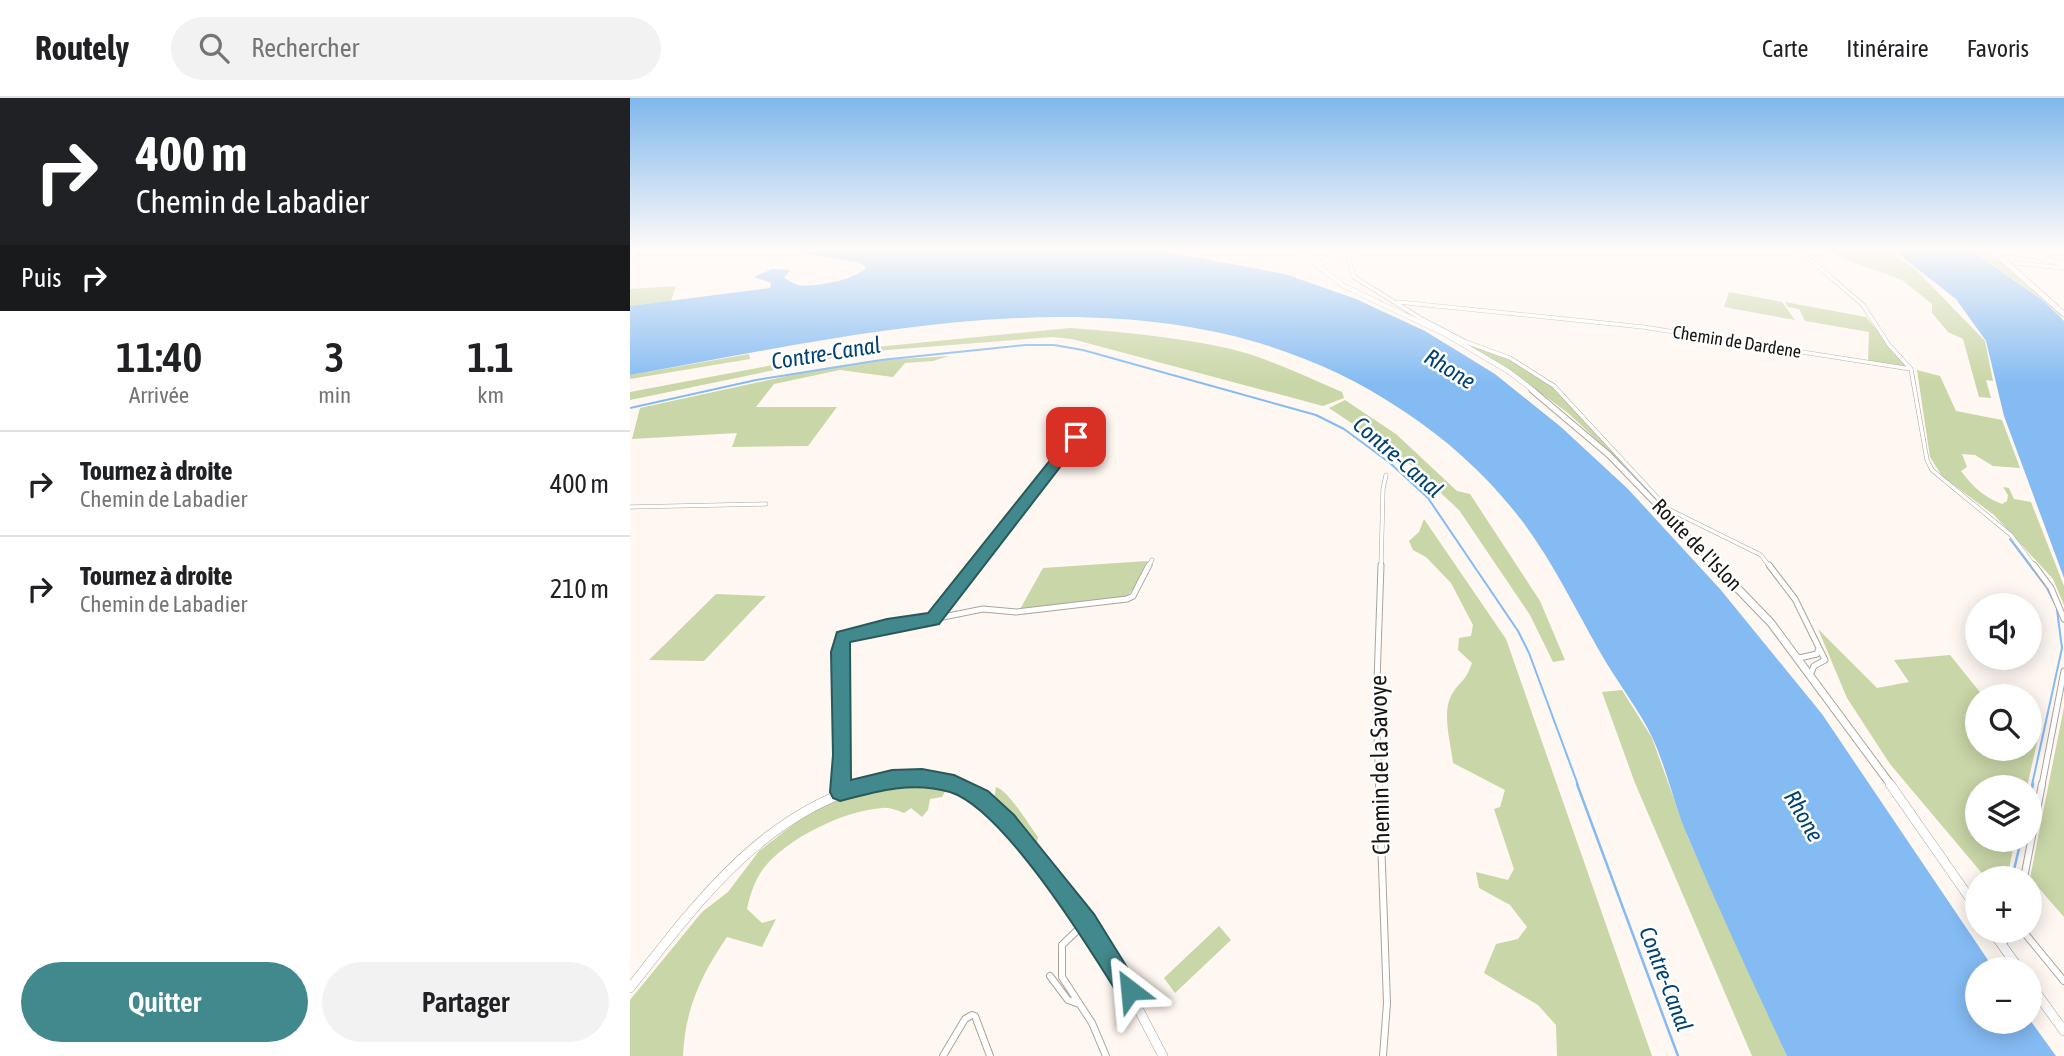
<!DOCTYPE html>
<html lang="fr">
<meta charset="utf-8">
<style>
body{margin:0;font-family:"Asap Condensed",sans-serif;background:#f2f2f2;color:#202124;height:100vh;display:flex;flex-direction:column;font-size:26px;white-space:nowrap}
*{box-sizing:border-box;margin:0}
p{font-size:23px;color:#757577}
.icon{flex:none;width:38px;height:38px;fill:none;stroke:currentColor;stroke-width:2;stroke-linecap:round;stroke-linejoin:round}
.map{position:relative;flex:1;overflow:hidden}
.side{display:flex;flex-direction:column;background:#fff;width:630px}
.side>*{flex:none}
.hud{background:#202124;color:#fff;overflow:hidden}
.fabs{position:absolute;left:1335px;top:495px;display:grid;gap:14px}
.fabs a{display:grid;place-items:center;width:77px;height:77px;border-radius:50%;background:#fff;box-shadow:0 4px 18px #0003;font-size:35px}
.pin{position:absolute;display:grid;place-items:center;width:60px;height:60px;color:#fff;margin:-30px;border-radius:14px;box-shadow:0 4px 10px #0006}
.me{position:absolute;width:77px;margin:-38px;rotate:331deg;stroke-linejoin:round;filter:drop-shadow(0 0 5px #0008)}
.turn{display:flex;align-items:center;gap:24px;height:147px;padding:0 21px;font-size:32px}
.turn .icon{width:91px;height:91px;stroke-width:2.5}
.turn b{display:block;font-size:49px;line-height:60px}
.then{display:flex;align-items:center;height:66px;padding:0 21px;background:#0003;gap:14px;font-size:26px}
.eta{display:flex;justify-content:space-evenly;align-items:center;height:119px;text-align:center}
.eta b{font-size:42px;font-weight:600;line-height:49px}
.action{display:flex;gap:14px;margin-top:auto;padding:14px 21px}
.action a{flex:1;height:80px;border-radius:42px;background:#41898c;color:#fff;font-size:28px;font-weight:600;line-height:80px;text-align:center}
.action a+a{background:#f2f2f2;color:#202124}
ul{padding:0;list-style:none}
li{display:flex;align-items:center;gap:21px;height:105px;padding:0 21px;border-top:2px solid #e0e0e0}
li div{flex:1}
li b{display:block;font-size:26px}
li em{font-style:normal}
header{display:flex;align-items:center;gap:42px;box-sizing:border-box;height:98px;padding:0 35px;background:#fff;border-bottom:2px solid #e0e0e0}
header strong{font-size:33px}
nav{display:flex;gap:38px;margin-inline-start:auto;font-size:24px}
.search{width:490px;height:63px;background:#f2f2f2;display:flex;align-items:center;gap:18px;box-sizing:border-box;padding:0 24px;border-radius:38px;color:#757577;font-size:26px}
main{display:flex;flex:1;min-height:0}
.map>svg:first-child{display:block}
</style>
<header>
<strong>Routely</strong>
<div class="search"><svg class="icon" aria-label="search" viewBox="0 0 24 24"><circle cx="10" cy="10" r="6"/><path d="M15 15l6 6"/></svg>Rechercher</div>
<nav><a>Carte</a><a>Itinéraire</a><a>Favoris</a></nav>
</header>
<main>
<section class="side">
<div class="hud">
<div class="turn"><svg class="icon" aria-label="right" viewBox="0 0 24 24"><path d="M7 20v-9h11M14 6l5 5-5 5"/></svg><div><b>400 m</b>Chemin de Labadier</div></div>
<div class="then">Puis<svg class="icon" aria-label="right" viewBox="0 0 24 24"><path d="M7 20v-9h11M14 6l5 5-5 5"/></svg></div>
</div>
<div class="eta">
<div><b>11:40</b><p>Arrivée</p></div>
<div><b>3</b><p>min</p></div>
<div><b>1.1</b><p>km</p></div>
</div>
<ul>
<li><svg class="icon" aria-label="right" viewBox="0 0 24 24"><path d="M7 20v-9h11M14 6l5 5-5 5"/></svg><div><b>Tournez à droite</b><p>Chemin de Labadier</p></div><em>400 m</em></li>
<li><svg class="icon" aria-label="right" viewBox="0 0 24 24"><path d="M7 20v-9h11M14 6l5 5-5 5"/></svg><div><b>Tournez à droite</b><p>Chemin de Labadier</p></div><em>210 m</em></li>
</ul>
<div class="action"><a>Quitter</a><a>Partager</a></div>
</section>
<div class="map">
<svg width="1434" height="958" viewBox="0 0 1434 958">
<rect width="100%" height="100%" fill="#fff7f1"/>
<path fill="#c9d6a7" d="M1197,151H1257L1284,170L1355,243L1363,283L1356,282L1361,300L1349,299L1333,241L1318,234L1302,215V206L1272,182L1214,161Z
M1340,151H1357L1374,164L1396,186L1418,201L1434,222L1415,203Z
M46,188L41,203L0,208V191Z
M1099,194L1152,204L1165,222L1094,209Z
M1155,204L1236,219L1279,270L1238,264L1239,234L1175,223L1169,211L1158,209Z
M440,230C493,234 548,239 601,251C638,260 677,279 712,294L714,300L693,308L442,241L422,239L257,252L210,258L211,254L236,250Z
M834,245L874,258L924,289L1002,375L938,315L884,275Z
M206,255L207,259L0,302V294Z
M119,256L120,261L0,281V277Z
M319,258L303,263L275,265L263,279L210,272L144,286L126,309H207L178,348L102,349L107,335L2,341L10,310L189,271L240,263Z
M1287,272L1310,278L1326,313L1372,322L1390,370L1363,368L1345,357L1332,356L1337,369L1331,373C1343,389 1354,399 1372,406L1377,403L1378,397L1373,389L1379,390L1384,401L1401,404L1434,488V507L1423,481L1364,417L1312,378L1300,359Z
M715,302L766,336L827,393L840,396L910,503L935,562L923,564L900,517L829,412L771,358L699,310Z
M794,421L876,541L1022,958H927L926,927L908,907L854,875L866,846L888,841L897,829L880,807L849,790L846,774L878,782L884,771L864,711L870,709L875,692L823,665C821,644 810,612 824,593C834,579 835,584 842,565L828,552L829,540L841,538L843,527L821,485L796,459L783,452L779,443L789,434Z
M517,463L503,492L495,499L389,513L413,470Z
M86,496L136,498L74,563L19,562Z
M1188,531L1247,590L1279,584L1264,562L1320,557L1353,598H1348V651H1400V639L1408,640L1397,689L1348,690V742H1385L1377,780H1356L1260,666L1217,600Z
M992,592L1022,640L1058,740L1157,958H1122L1005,685L972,594Z
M1434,609V819L1400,780Z
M273,685L316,692L312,699L300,701L298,712L292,719L281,710L274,715C268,713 260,709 253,710C215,712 157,740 133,771C124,784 120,797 117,811L132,825L146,821L132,849L97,839C71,877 55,911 53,958H0V902L72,814L98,794L129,753L182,712L221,694Z
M366,689C378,692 399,727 408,739L407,744L400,745L364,702Z
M589,828L601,842L545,895L534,880Z"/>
<path fill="#84bbf3" d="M144,151H521L655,176L726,201L795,233L865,276L931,329L998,391L1090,491L1192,616L1364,871L1348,872V924H1400V922L1426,958H1157C1124,887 1091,816 1060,744C1045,711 1038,674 1023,641C1009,611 986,583 970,554C943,507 919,456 885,414C854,375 816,341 775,314C546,157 253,232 0,277V208L140,190L141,185L124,179L142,171L160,172L154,180C158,182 164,186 168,187C182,190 230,181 236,169L227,164Z
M1262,151H1339L1414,203L1434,223V480L1374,318L1356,243L1326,201Z"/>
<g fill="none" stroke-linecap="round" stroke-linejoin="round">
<path stroke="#84bbf3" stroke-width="2" d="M0,310L126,282L251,262L395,247H424L453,252L686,317L714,331L760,365L798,400L888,533L899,555L948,687
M1380,441L1417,490L1425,506
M1402,687L1432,550L1427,512"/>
<path stroke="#84bbf3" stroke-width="2.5" d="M947,686L1048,958
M1400,698L1403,686
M1382,780L1391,742"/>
<defs>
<path id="street-far2" d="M716,151L724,179L790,220L836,244L880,260L924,288L1038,411L1131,457L1140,469
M1168,151L1233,207L1259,247L1281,271L1297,362L1302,372L1381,437L1405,469
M704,158L719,155
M1384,165L1434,170
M768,204L1013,229L1281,271
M0,409L136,406
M344,469L446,339
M518,469L522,462
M751,469L753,391L756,377"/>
<path id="street-far1" d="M1139,467L1165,501L1195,562L1184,568L1181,575
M1404,467L1421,490L1434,521
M303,521L353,511L386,514L497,501L503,498L519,467
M1169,560L1187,556L1189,550
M210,687V554L213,539L257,527L303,521L345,467
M749,687L746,612L751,467
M1412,687L1434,573"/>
<path id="street" d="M749,686L757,905L753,958
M210,694V686
M1394,780L1412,686
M456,824L432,847V879L462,925L476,958
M1393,833L1434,883
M1373,845L1382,833
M420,878L438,902L449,906
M313,958L335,921L342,917L345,918L360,958"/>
<path id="secondary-far3" d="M678,151L674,161L688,166L703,160L702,154L694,151
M684,165L714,188L817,237L878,273L904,293"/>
<path id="secondary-far2" d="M902,292L979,357L1087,469"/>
<path id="secondary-far1" d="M1085,467L1141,525L1261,687
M234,687C265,679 293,677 325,687"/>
<path id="secondary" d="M319,686L352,702L377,724L480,857L533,958
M1260,686L1348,812
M1362,833L1390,872
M1400,886L1434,933
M0,890C66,806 132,715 241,686"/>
<path id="primary" d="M1361,151L1434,216
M1380,151L1434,166"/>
</defs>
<use href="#street-far2" stroke="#aca39c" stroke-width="4.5"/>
<use href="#street-far1" stroke="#aca39c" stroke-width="7"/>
<use href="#street" stroke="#aca39c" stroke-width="8"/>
<use href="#secondary-far3" stroke="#aca39c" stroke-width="5"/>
<use href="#secondary-far2" stroke="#aca39c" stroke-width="7"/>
<use href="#secondary-far1" stroke="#aca39c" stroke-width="9"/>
<use href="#secondary" stroke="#aca39c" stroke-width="10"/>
<use href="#primary" stroke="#aca39c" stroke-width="6"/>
<use href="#street-far2" stroke="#fff" stroke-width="3.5"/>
<use href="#street-far1" stroke="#fff" stroke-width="5"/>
<use href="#street" stroke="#fff" stroke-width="6"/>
<use href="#secondary-far3" stroke="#fff" stroke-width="4.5"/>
<use href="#secondary-far2" stroke="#fff" stroke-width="5"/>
<use href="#secondary-far1" stroke="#fff" stroke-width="7"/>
<use href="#secondary" stroke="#fff" stroke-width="9"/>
<use href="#primary" stroke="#fff" stroke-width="5"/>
</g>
<linearGradient id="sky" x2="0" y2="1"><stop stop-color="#80b7ec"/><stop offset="0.53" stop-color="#fffbf9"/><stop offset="1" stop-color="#fffbf9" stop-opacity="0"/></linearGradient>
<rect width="1434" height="285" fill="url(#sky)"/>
<path fill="#41898c" stroke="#2a595b" stroke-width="2" d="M446,334L451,336V342L309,526L220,544L221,682L262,672L292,671L324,677L358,693L384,717L464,816L511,892L508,901L500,904L491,901C460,851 374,711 320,694C282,683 247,693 210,703L203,700L200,694L203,657L201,554L207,534L257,521L298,515L441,336Z"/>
<g text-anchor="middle" stroke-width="5" stroke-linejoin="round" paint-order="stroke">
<g font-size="18" fill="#181512" stroke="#fff">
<text transform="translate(1107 244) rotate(9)" y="6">Chemin de Dardene</text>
</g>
<g font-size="21" fill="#181512" stroke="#fff">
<text transform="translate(1067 447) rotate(46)" y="7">Route de l'Islon</text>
</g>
<g font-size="23" font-style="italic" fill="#004273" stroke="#fff">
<text transform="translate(196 255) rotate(-9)" y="8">Contre-Canal</text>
<text transform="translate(820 271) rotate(32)" y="8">Rhone</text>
<text transform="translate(768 359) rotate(41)" y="8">Contre-Canal</text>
<text transform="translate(1174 718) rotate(60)" y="8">Rhone</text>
<text transform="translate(1036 881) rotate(69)" y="8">Contre-Canal</text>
</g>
<g font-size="24" fill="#181512" stroke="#fff">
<text transform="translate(750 667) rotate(-91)" y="8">Chemin de la Savoye</text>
</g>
</g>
</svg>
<div class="fabs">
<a><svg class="icon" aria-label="sound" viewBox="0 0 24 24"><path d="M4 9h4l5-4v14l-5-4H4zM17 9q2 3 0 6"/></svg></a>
<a><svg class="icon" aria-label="search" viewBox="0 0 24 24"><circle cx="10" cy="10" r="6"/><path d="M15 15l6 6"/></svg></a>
<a><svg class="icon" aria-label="layers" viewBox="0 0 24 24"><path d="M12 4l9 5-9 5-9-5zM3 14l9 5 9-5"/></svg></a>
<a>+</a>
<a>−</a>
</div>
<div class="pin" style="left:446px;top:339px;background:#d93025"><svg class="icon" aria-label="arrive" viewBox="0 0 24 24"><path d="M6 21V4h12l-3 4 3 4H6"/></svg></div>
<svg class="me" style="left:500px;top:892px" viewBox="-20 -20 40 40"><path d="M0-17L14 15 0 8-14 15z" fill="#41898c" stroke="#fff" stroke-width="4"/></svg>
</div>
</main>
